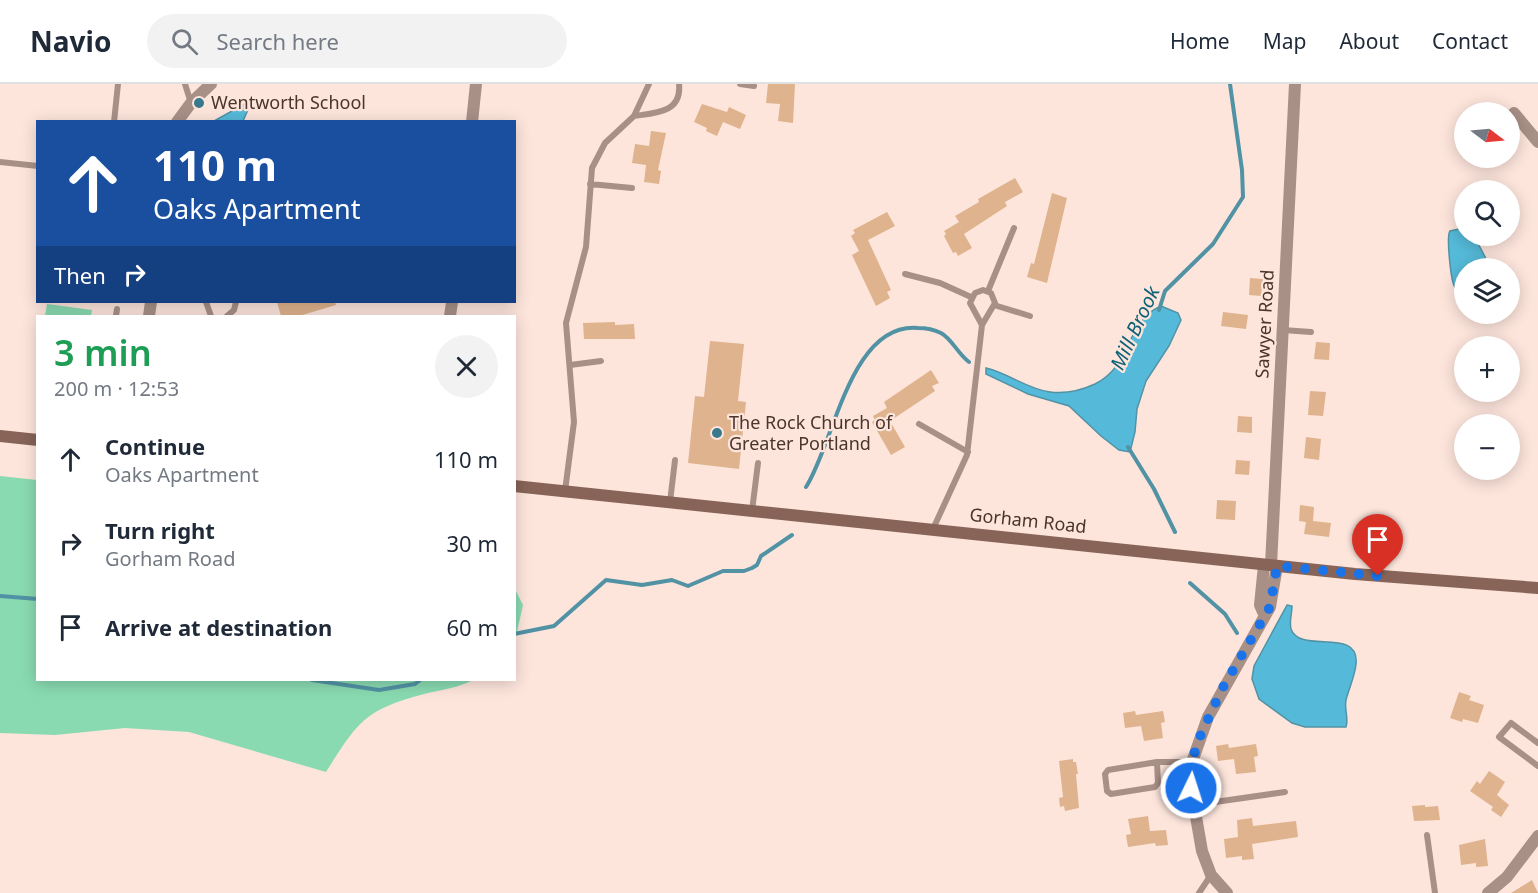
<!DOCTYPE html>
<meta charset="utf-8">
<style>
body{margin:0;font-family:"Noto Sans",sans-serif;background:#f2f2f3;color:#1f2937;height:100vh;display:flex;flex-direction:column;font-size:22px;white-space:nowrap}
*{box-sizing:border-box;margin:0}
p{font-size:20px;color:#747a83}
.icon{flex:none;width:33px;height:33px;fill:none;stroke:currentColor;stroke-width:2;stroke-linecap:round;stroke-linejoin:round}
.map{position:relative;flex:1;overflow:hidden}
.panel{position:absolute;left:36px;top:231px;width:480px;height:366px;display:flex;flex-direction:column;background:#fff;border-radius:0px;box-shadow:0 3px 15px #0003}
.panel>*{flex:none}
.guide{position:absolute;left:36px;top:36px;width:480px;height:183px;border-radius:0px;box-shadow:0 3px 15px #0003;background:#1a4fa0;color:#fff;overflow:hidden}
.needle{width:39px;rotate:106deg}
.controls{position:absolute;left:1454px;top:18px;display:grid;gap:12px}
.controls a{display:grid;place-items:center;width:66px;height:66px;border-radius:50%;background:#fff;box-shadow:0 3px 15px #0003;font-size:30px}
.pin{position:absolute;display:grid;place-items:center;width:51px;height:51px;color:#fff;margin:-62px -26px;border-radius:50% 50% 50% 0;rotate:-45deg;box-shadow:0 0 6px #0007}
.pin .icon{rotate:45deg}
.me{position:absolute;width:66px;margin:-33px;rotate:4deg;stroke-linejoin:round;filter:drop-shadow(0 0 4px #0008)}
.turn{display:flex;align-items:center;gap:21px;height:126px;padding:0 18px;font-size:27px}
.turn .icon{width:78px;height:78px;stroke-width:2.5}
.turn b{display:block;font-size:42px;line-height:51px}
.then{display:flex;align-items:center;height:57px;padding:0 18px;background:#0003;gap:12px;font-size:22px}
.round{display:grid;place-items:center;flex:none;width:63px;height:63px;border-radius:32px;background:#f2f2f3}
.overview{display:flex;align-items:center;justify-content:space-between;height:102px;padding:0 18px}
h1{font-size:36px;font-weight:600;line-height:45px;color:#1e9e55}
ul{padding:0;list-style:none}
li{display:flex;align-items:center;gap:18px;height:84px;padding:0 18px}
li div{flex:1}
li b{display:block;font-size:22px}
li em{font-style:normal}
header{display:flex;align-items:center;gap:36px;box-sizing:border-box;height:84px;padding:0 30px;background:#fff;border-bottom:2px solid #e0e1e3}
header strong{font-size:28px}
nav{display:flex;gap:33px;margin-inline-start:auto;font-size:21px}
.search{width:420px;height:54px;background:#f2f2f3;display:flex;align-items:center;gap:15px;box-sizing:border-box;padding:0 21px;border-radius:33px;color:#747a83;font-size:22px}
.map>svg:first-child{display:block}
</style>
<header>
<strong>Navio</strong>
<div class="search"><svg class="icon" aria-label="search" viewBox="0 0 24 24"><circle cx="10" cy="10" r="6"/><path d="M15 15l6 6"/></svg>Search here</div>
<nav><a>Home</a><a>Map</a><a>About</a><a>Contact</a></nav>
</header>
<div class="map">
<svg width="1538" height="809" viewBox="0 0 1538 809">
<rect width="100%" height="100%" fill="#fde5dc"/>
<path fill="#89dab1" d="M47,220L92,226L91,232H45Z
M0,392L37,396L38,596H473C458,604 440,606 424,610C364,626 358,638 326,688L189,648L125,644L55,651L0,649Z
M515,505L523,521L515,557Z"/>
<path fill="#55bad9" stroke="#5292a5" stroke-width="1.5" d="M248,18L251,19L243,37H214Z
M1464,144V152H1474L1491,184H1464V208C1461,207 1457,206 1455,203C1451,199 1446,152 1450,147Z
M1161,222L1178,229L1181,236L1169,262L1146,297L1137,325L1135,348L1130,368L1119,366L1101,352L1069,322L1028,310L986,290V284C1008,289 1027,305 1050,308C1067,310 1080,307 1095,300C1134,280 1124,238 1161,222Z
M1287,521L1292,522C1292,530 1289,537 1291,545C1300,571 1360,542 1356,580C1355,592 1349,604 1346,616C1344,625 1349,635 1346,643H1305L1292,639L1259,615L1252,595L1254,582Z"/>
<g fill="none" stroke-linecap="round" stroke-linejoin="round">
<path stroke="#5292a5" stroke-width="4" d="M1159,226L1165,207L1213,160L1243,113L1242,86L1230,0
M1128,363L1154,405L1175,448
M806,403C834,360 850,238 918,244C926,244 933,245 941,249C952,255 958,270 969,278
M1190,499L1225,530L1237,549
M0,512L38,515
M514,550L554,542L606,496L642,501L672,496L688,502L723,487H744L752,484L757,481L761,472L792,451
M312,596L379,606L415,600L420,596"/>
</g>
<path fill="#dfb38d" d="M768,0H795L793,39L778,37L780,20L766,19Z
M702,20L727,28L729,23L746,31L740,45L723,38L717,52L706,47L707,44L694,38Z
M651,47L666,49L658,86L661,87L659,100L644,98L646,81L632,79L635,60L649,62Z
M1015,94L1023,108L1005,118L1007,122L964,150L972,164L958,172L956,168L953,169L944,152L946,150L944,147L959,138L955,132L979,118L978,115Z
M1052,109L1067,114L1047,199L1027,193L1031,179L1034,180Z
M887,128L895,142L868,156L891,206L887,208L890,214L876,222L852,171L859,167L851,152L855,149L853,146Z
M1250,194L1263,195L1261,212L1249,211Z
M277,218H335L336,221L299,232H281Z
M1223,228L1248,231L1246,245L1221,242Z
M615,238V241L634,240L635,255H584L583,239Z
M710,257L744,260L738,317L746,318L739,385L688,379L695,312L704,313Z
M1316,258L1330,259L1329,276L1314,275Z
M931,286L939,299L932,302L935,307L890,337L905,363L891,371L872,338L875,336L873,332L887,324L884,318Z
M1310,307L1326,308L1323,332L1308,331Z
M1238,332L1252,333V349L1237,348Z
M1306,353L1321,355L1319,376L1304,374Z
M1236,376L1250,377L1249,391L1235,390Z
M1217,416L1236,417L1235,436L1216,435Z
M1300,421L1314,423L1313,437L1331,439L1329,453L1304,450L1306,438L1299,437Z
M1459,608L1471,612L1469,616L1484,621L1478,639L1463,635L1462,638L1450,634Z
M1135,627L1136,631L1163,627L1165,638L1161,639L1163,654L1144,657L1141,642L1125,644L1123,629Z
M1228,660L1229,664L1256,660L1258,672L1254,673L1256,688L1236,690L1234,675L1218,677L1216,662Z
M1073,675V678H1076L1078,690H1076L1079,724L1065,727L1064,722L1060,723L1059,714L1063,713L1059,677Z
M1489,687L1505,698L1497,711L1509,721L1501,733L1491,726L1493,723L1470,707L1477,697L1480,700Z
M1425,721V723L1438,722L1440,736L1414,737L1412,722Z
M1148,732L1150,747L1166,746L1168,761L1156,762L1155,759L1128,763L1126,751L1131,750L1128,735Z
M1252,734L1253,742L1296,737L1298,753L1252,760L1254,775L1242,776V772L1226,774L1224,755L1238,753L1237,736Z
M1485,755L1488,782L1476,783V779L1461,781L1459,761Z
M1532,796L1538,809H1511Z"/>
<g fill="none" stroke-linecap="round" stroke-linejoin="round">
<path stroke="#a89087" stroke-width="6" d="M185,0L191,19
M740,0L754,2
M634,32C655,29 682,29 679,0
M114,38L118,0
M0,78L38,82
M590,100L632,104
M905,190L940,199L971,213
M983,206L991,209L995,219L982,241L970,219L975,209Z
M988,207L1014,144
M206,218L211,232
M994,221L1030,232
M116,232L117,225
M227,232L234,226L236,218
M1283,246L1311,248
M570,281L601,277
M919,340L968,368
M565,407L574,338L566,239L586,163L592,84L605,59L634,32L649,0
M670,418L675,376
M752,427L758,379
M933,445L967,371L982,241
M1538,659L1511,639L1499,653L1538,682
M1157,678L1158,699L1155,703L1111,710L1107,707L1105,690L1108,686L1157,678H1192
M1194,721L1285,708
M1427,751L1435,809
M1199,809L1211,791"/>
<path stroke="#a89087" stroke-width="12" d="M1514,29L1538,58
M177,38L191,19L211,0
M472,38L476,0
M149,232L151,218
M450,232L452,218
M1264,481L1260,521L1264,530
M1271,481L1295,0
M1227,809L1211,791L1202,767L1191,704L1192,678L1208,633L1270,523L1277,482
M1488,809L1507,793L1538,752"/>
<path stroke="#876457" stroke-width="12" d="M0,352L38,356
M514,402L1355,490L1538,504"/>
</g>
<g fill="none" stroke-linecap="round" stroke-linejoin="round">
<path stroke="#1a73e8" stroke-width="10" stroke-dasharray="0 18" d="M1191,704L1192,678L1198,657L1222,605L1270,523L1277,482L1378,492"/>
</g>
<g fill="#39798d" stroke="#fde5dc" stroke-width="2">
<circle cx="199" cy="19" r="6"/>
<circle cx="717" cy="349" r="6"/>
</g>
<g text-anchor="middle" stroke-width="4.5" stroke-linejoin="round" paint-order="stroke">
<g font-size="18" fill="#4a342b" stroke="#fde5dc" text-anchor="start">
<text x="211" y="25">Wentworth School</text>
<text x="729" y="345">The Rock Church of<tspan x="729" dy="21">Greater Portland</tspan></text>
</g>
<g font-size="18" fill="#4a342b" stroke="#fde5dc">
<text transform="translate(1265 240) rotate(-87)" y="6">Sawyer Road</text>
<text transform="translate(1028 437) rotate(6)" y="6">Gorham Road</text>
</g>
<g font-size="20" font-style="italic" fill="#0d6176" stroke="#fde5dc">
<text transform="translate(1135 244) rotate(-65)" y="7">Mill Brook</text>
</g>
</g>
</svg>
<div class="controls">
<a><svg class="needle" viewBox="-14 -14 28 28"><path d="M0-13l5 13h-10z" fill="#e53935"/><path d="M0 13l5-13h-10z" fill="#747a83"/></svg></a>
<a><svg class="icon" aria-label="search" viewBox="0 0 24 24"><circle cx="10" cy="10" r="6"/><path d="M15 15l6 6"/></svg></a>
<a><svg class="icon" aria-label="layers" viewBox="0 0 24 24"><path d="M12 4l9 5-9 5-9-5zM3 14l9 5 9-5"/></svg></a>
<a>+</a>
<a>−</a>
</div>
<div class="pin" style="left:1378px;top:492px;background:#d93025"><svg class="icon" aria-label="arrive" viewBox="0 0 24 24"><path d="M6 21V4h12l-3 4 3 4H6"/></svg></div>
<svg class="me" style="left:1191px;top:704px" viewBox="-20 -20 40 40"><circle r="17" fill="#1a73e8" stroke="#fff" stroke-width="3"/><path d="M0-11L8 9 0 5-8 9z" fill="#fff"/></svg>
<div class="guide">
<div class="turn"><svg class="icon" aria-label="ahead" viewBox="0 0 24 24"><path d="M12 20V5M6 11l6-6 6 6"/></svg><div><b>110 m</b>Oaks Apartment</div></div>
<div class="then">Then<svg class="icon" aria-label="right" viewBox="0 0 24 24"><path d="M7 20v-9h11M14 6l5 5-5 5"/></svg></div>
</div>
<section class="panel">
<div class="overview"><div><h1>3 min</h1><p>200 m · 12:53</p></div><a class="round"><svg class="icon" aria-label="close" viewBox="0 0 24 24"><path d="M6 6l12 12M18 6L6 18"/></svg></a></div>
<ul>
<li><svg class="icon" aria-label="ahead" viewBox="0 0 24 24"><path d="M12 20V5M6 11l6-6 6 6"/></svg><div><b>Continue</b><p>Oaks Apartment</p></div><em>110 m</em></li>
<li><svg class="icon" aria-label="right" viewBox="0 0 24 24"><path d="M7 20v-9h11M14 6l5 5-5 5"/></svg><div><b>Turn right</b><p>Gorham Road</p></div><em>30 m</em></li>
<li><svg class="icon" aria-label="arrive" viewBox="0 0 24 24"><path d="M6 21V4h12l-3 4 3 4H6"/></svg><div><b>Arrive at destination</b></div><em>60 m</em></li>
</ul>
</section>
</div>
